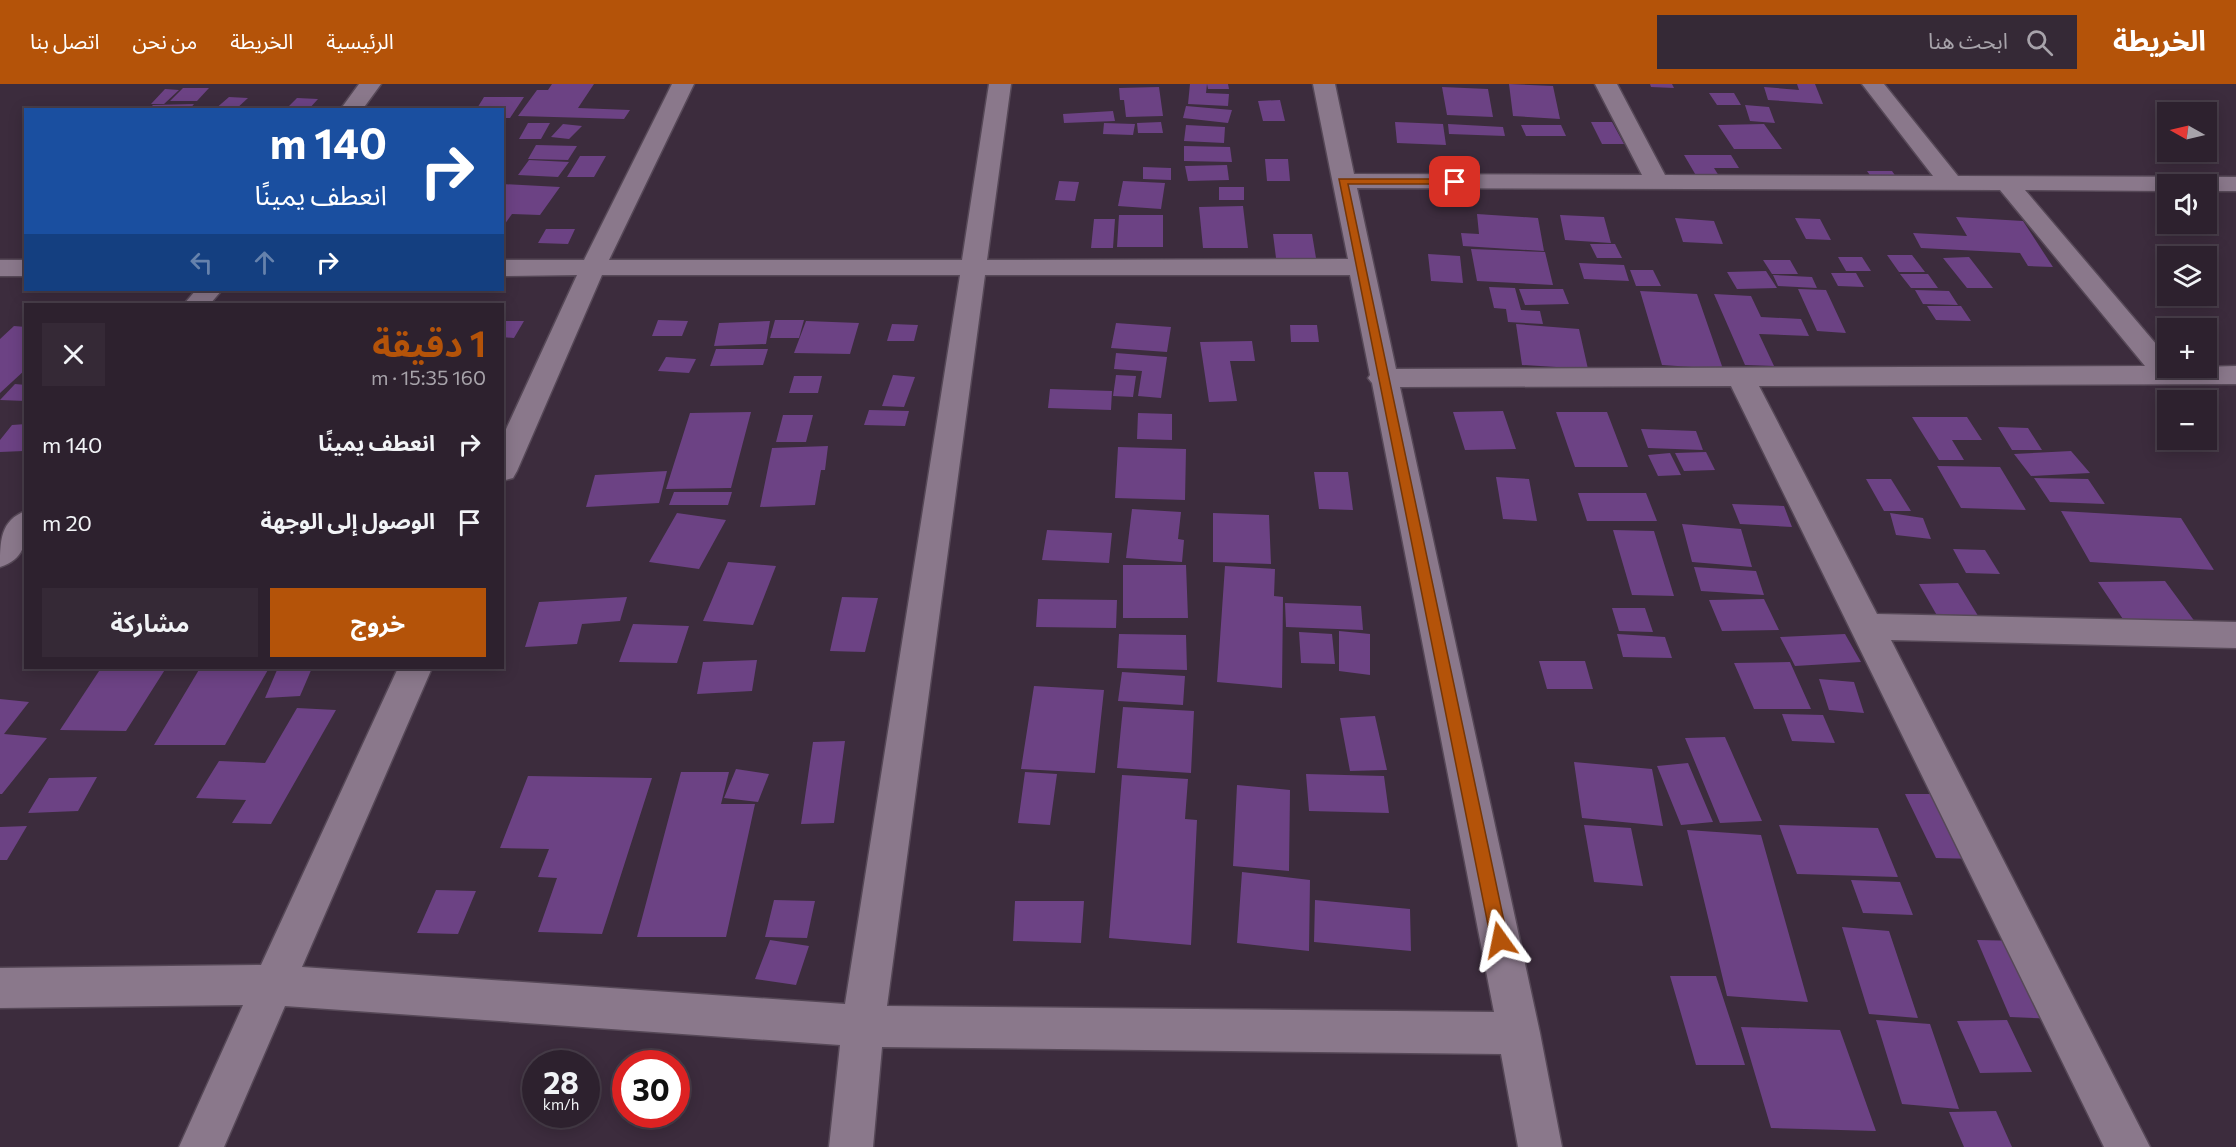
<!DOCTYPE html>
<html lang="ar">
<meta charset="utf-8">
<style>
body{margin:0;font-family:Commissioner,"Noto Sans Arabic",sans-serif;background:#352936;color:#f1f3f6;direction:rtl;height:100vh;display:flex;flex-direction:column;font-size:22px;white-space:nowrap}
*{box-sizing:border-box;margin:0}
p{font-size:20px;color:#a7a3aa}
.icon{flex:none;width:33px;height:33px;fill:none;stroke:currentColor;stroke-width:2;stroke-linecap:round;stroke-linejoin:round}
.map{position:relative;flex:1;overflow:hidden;direction:ltr}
.drawer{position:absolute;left:24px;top:219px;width:480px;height:366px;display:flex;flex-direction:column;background:#2d212e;border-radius:0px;box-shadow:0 3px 15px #0003,0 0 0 2px #483e4a;direction:rtl}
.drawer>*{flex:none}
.guide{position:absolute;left:24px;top:24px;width:480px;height:183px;border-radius:0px;box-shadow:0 3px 15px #0003,0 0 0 2px #483e4a;direction:rtl;background:#1a4fa0;color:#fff;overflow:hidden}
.needle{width:39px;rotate:278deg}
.fabs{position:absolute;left:2157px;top:18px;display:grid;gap:12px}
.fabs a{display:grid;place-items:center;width:60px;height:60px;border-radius:0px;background:#2d212e;box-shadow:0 3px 15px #0003,0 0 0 2px #483e4a;font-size:30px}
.speed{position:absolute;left:522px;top:966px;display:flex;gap:12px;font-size:30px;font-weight:700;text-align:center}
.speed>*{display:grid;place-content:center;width:78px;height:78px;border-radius:50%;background:#2d212e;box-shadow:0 3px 15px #0003,0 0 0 2px #483e4a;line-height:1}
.speed small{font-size:15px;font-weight:400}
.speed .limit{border:9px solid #d22;background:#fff;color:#111}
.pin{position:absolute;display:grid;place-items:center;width:51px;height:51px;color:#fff;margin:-26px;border-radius:12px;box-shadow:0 3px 9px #0006}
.me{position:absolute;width:66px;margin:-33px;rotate:348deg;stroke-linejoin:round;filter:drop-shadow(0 0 4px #0008)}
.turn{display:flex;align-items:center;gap:21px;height:126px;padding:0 18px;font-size:27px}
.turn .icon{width:78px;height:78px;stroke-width:2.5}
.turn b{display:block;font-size:42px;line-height:51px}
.lanes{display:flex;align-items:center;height:57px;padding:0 18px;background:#0003;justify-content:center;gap:30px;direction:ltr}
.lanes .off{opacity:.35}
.round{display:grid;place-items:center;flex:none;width:63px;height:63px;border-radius:0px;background:#352936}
.headline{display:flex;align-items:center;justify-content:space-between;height:102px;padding:0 18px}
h1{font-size:36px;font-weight:700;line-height:45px;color:#b45309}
.cta{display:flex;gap:12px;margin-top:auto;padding:12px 18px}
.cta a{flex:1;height:69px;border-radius:0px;background:#b45309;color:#fff;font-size:24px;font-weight:700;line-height:69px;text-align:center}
.cta a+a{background:#352936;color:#f1f3f6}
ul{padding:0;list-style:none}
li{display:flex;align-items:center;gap:18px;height:78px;padding:0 18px}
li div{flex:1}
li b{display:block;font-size:22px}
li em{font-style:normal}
header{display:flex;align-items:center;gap:36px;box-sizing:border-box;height:84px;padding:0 30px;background:#b45309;color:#fff}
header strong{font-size:28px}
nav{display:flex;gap:33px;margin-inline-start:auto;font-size:21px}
.search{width:420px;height:54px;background:#352936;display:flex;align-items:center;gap:15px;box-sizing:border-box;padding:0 21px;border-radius:0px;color:#a7a3aa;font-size:22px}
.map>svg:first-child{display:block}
</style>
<header>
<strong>الخريطة</strong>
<div class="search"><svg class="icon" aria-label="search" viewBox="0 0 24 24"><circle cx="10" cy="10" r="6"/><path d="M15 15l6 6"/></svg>ابحث هنا</div>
<nav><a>الرئيسية</a><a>الخريطة</a><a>من نحن</a><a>اتصل بنا</a></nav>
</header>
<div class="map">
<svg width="2236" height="1063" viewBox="0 0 2236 1063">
<rect width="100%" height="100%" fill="#3c2c3d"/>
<path fill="#6c4284" d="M552,0H594L578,24L630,26L624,35L518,32L537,6H548Z
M1190,0H1207L1206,9L1229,10L1228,22L1188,20Z
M1207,0H1228L1229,5H1208Z
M1509,0L1553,2L1560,35L1513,32Z
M1650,0H1672L1674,4L1651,3Z
M1797,0H1815L1823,20L1768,16L1764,3L1799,6Z
M1159,3L1163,32L1126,33L1124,16H1120L1119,4Z
M1442,3L1488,5L1493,33L1447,31Z
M183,4H209L197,17H170Z
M165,5L179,6L164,20H151Z
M1709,9H1734L1741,21H1717Z
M229,13L248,14L235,26H214Z
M484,13H524L510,34H502V26H476Z
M297,14L318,15L308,26H285Z
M1280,16L1285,37H1263L1258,17Z
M194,20L189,26H148L153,21Z
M1745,21L1769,23L1775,39L1750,37Z
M1186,22L1232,26L1228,39L1183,34Z
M1113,27L1115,37L1064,39L1063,30Z
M1161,38L1163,49H1138L1137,39Z
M1395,38L1443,40L1446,61L1397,59Z
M1591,38H1612L1624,60H1602Z
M528,39H550L541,55H519Z
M1104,39L1135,40L1133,51L1103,50Z
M563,40L582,42L569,55L551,53Z
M1448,40L1503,43L1505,52L1449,50Z
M1764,40L1782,65H1734L1718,41Z
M1186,41L1225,43L1224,59L1184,57Z
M1521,41H1561L1566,52H1526Z
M536,61L577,62L568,76L528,75Z
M1184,62L1230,63L1232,78L1184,77Z
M1684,71H1731L1739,84H1714L1724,100H1701Z
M580,72H606L594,93H567Z
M1265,75H1288L1290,97H1267Z
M529,76L569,78L558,93L518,91Z
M1227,81L1229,96L1188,97L1185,82Z
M1143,83L1171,84V96L1143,95Z
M1867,87H1892L1901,100H1876Z
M1059,97L1079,98L1075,117L1055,116Z
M1123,97L1165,99L1161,125L1118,122Z
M502,100L560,103L540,131L512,130L502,144Z
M1219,103H1244V116H1219Z
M1243,122L1248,164H1203L1199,123Z
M1477,130L1538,134L1544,167L1463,162L1461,149L1479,150Z
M1119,131H1163V163H1117Z
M1560,131L1604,133L1611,159L1565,156Z
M1956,133L2023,137L2053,183L2028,182L2020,169L1921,164L1913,149L1967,152Z
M1675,134L1714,137L1723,160L1683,158Z
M1795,134L1820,135L1831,156L1806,155Z
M1094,135H1115L1113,164H1091Z
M546,145H575L568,160L538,159Z
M1273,150H1312L1316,174H1276Z
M1590,160H1615L1622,174H1597Z
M1471,165L1545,168L1553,201L1477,197Z
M1428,170L1460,172L1463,199L1431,197Z
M1887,171H1912L1925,188H1899Z
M1838,173H1862L1871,187H1846Z
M1969,173L1993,204H1967L1943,174Z
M1763,176H1790L1798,190H1772Z
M1579,179L1624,181L1629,197L1584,195Z
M1630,186H1653L1661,202H1636Z
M1766,187L1777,204L1737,205L1727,188Z
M1831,189H1856L1864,203L1838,202Z
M1900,190H1928L1938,204H1911Z
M1773,191L1812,193L1817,204L1778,202Z
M1489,203L1515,204L1521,226L1540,227L1543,240L1508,238L1506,225L1494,224Z
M1519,205H1563L1569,220L1525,221Z
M1798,205L1826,206L1846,249L1817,247Z
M1915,206L1949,207L1958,221L1923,220Z
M1640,207L1697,210L1723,285L1662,281Z
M1714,210L1751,212L1761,233L1801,235L1809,252L1759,250L1774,282L1745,281Z
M1927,222H1961L1971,237L1936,236Z
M658,236L688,237L682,252H652Z
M775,236H804L799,254H770Z
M502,237H524L514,254L502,253Z
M770,237L766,260L714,262L719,239Z
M806,237L859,239L850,270L794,269Z
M1116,239L1171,243L1167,268L1111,264Z
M892,240L918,241L914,257H887Z
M1516,240L1579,245L1588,285L1522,281Z
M1290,241H1317L1319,258H1291Z
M14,242L26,243V285L0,309V255Z
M1252,257L1255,277H1230L1237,317L1209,318L1200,258Z
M716,265H768L763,281L710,282Z
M1116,269L1167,273L1161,314L1138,312L1142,287L1114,285Z
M666,273L696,275L689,289L658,287Z
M893,291L915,293L904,323L882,322Z
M1116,291L1136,292L1133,313L1113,312Z
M794,292H822L818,309H789Z
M15,300L26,301V317L0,316Z
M1050,305L1112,307L1111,326L1048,324Z
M869,326L909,327L905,342L864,341Z
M1503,327L1516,365L1465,366L1453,328Z
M751,328L731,404L666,405L690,329Z
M1556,328H1607L1628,383H1575Z
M1138,329L1172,330V356L1137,355Z
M783,331H813L806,358H776Z
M1912,333H1967L1982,356H1952L1964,376H1939Z
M26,340L24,367L0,368V356L12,341Z
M1998,343L2028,344L2042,366H2012Z
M1641,345L1696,347L1703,366L1648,364Z
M828,362L825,386H821L815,421L760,423L772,364Z
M1118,363L1186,365L1185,416L1115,414Z
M2071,367L2090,389L2031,392L2014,370Z
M1706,368L1715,386L1684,387L1675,369Z
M1670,369L1681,391L1658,392L1648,371Z
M1937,382L2000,383L2026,426L1961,424Z
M667,387L659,419L586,423L595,391Z
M1314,388H1348L1353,426L1319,425Z
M1496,393L1529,395L1537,437L1503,435Z
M2034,394L2088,395L2105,420L2050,418Z
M1866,395H1891L1911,427H1884Z
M674,408H732L728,421H669Z
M1578,409H1646L1657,437H1587Z
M1732,420L1784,422L1792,443L1740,440Z
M1132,425L1181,428L1178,455L1184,456L1182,478L1126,474Z
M2061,427L2181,434L2214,486L2090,478Z
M677,429L726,436L699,485L649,478Z
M1213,429L1269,431L1271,480L1213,478Z
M1890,429L1923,434L1931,455L1896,451Z
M1682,440L1741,445L1752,483L1692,478Z
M1047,446L1112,449L1109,479L1042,476Z
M1613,446L1654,447L1674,512L1632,511Z
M1953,465L1985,466L2000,490L1966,489Z
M728,478L776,482L753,541L703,537Z
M1123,481H1186L1188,534H1123Z
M1225,482L1275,485L1274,512L1283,513L1282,604L1217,598Z
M1694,483L1756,487L1764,511L1701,507Z
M2165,497L2204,550H2133L2098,498Z
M1958,499L1988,548L1947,549L1919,500Z
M627,513L620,537L582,540L577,560L525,563L539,518Z
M842,513L878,514L865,568L830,567Z
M1038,515L1117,516L1116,544L1036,543Z
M1764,515L1779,546L1722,547L1709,516Z
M1285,519L1361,522L1363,546L1286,543Z
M1612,524H1645L1653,548L1619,547Z
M633,540L689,542L677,579L619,578Z
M1339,547L1370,550V591L1339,587Z
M1299,548L1332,550L1335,580L1301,579Z
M1119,550L1186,551L1187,586L1117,584Z
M1617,550L1665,553L1672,574L1623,573Z
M1845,550L1861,578L1795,582L1780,553Z
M757,576L752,607L697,610L703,578Z
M1539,577H1585L1593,605H1547Z
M1790,578L1811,625H1754L1734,579Z
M101,584H166L126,647L60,646Z
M200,584H269L225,661H154Z
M312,584L300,612L265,614L277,586Z
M1122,588L1185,592L1183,621L1118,617Z
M1819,595L1854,598L1864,629L1829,626Z
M1034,602L1104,606L1095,689L1021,685Z
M0,615L29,618L4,650L47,654L2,710H0Z
M1123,623L1194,627L1191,689L1117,684Z
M297,624L336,626L271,740L232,739L246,716L196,714L219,677L265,679Z
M1782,630L1823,631L1835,659L1792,657Z
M1375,632L1387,686L1350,687L1340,634Z
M1725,653L1762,737L1720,739L1685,654Z
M845,657L834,739L801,740L813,658Z
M1574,678L1652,685L1663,742L1582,734Z
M1688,679L1713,738L1681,741L1657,682Z
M736,685L769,690L758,718L724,714Z
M681,688H729L721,720H755L726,853H637Z
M1025,688L1057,690L1050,741L1018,739Z
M1306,690L1384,692L1389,729L1309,727Z
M1122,691L1188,695L1185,735L1197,736L1191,861L1109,854Z
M528,692L652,694L602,850L538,848L557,794L538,793L549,765L500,764Z
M97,693L78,727L28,729L49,694Z
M1237,701L1290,706L1289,787L1233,782Z
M1905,710H1946L1977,775L1936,774Z
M1584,741L1631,744L1643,802L1594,798Z
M1779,741L1878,744L1898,793L1797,790Z
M27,742L7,776H0V743Z
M1687,746L1761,751L1808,918L1727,912Z
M1242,788L1310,796L1309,867L1237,859Z
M1851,796L1900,798L1913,831L1863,829Z
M436,806L476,807L458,850L417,849Z
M774,816L815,817L807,854L765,853Z
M1315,816L1410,825L1411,867L1314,858Z
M1015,817H1084L1081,859L1013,857Z
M1842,843L1889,847L1918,934L1869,930Z
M770,856L809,862L796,901L755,895Z
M1977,856L2022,857L2058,935L2010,933Z
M1670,892H1716L1745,981H1696Z
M1876,936L1930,940L1959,1025L1902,1020Z
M2007,936L2032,988L1980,989L1957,937Z
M1741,943L1840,946L1876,1047L1771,1044Z
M1996,1027L2012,1063H1964L1949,1028Z"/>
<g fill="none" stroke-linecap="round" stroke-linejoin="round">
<defs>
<path id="street" d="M359,0H381L362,26H340Z
M672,0H694L609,176H962L989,0H1011L987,176L1348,175L1313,0H1335L1354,90L1642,91L1595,0H1617L1665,91L1933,92L1862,0H1884L1958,92L2236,93V107H2206V100H2168V107L2025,106L2168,274V284L2236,282V300L1759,302L1877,530L2236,538V564L1891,556L2150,1063H2104L1731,302L1400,303L1540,949L1562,1063H1518L1501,970L882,963L873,1063H829L840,961L285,922L224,1063H179L243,921L0,924V884L261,881L398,584H432L302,883L845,920L960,191H602L517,387L513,394L502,397V354L577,191L502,192V176H584ZM1357,104L2000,106L2145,282L1396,285ZM985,191H1350L1370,291L1368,294L1372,299L1494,928L887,922Z
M0,176H26V192H0Z
M196,206H222L210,220H184Z
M26,427C26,452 29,474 0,483C0,458 0,436 26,427Z"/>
</defs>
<use href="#street" stroke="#564857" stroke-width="3"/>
<use href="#street" fill="#8a788b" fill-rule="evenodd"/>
</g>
<path fill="#b45309" stroke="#753606" stroke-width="1.5" d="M1339,95H1455L1460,98L1455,100H1348L1508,856L1506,861L1500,863L1494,861L1491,856Z"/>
</svg>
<div class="fabs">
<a><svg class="needle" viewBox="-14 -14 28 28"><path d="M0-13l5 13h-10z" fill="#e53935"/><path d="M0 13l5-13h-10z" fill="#a7a3aa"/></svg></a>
<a><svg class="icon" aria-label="sound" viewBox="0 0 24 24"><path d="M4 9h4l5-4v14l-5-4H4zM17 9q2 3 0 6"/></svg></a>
<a><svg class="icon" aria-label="layers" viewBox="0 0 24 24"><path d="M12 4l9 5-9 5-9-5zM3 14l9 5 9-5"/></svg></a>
<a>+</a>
<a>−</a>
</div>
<div class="speed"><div>28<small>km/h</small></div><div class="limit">30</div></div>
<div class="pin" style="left:1455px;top:98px;background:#d93025"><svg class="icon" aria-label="arrive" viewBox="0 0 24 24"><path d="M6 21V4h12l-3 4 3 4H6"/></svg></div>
<svg class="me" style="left:1500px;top:856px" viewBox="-20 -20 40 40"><path d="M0-17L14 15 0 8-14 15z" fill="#b45309" stroke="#fff" stroke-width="4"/></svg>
<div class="guide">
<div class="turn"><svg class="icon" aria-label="right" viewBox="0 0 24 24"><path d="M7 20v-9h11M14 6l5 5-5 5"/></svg><div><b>140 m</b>انعطف يمينًا</div></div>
<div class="lanes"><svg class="icon off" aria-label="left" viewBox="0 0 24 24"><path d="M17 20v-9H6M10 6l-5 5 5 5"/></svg><svg class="icon off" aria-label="ahead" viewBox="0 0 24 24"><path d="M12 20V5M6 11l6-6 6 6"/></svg><svg class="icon" aria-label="right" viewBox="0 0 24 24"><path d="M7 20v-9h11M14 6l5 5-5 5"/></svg></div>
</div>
<section class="drawer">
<div class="headline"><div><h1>1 دقيقة</h1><p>160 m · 15:35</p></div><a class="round"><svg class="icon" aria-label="close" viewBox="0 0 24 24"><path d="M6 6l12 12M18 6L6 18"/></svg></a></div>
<ul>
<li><svg class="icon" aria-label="right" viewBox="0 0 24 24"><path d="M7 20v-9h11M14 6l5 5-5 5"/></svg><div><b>انعطف يمينًا</b></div><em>140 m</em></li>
<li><svg class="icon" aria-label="arrive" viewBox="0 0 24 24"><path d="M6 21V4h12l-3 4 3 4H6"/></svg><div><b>الوصول إلى الوجهة</b></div><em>20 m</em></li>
</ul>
<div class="cta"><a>خروج</a><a>مشاركة</a></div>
</section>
</div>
